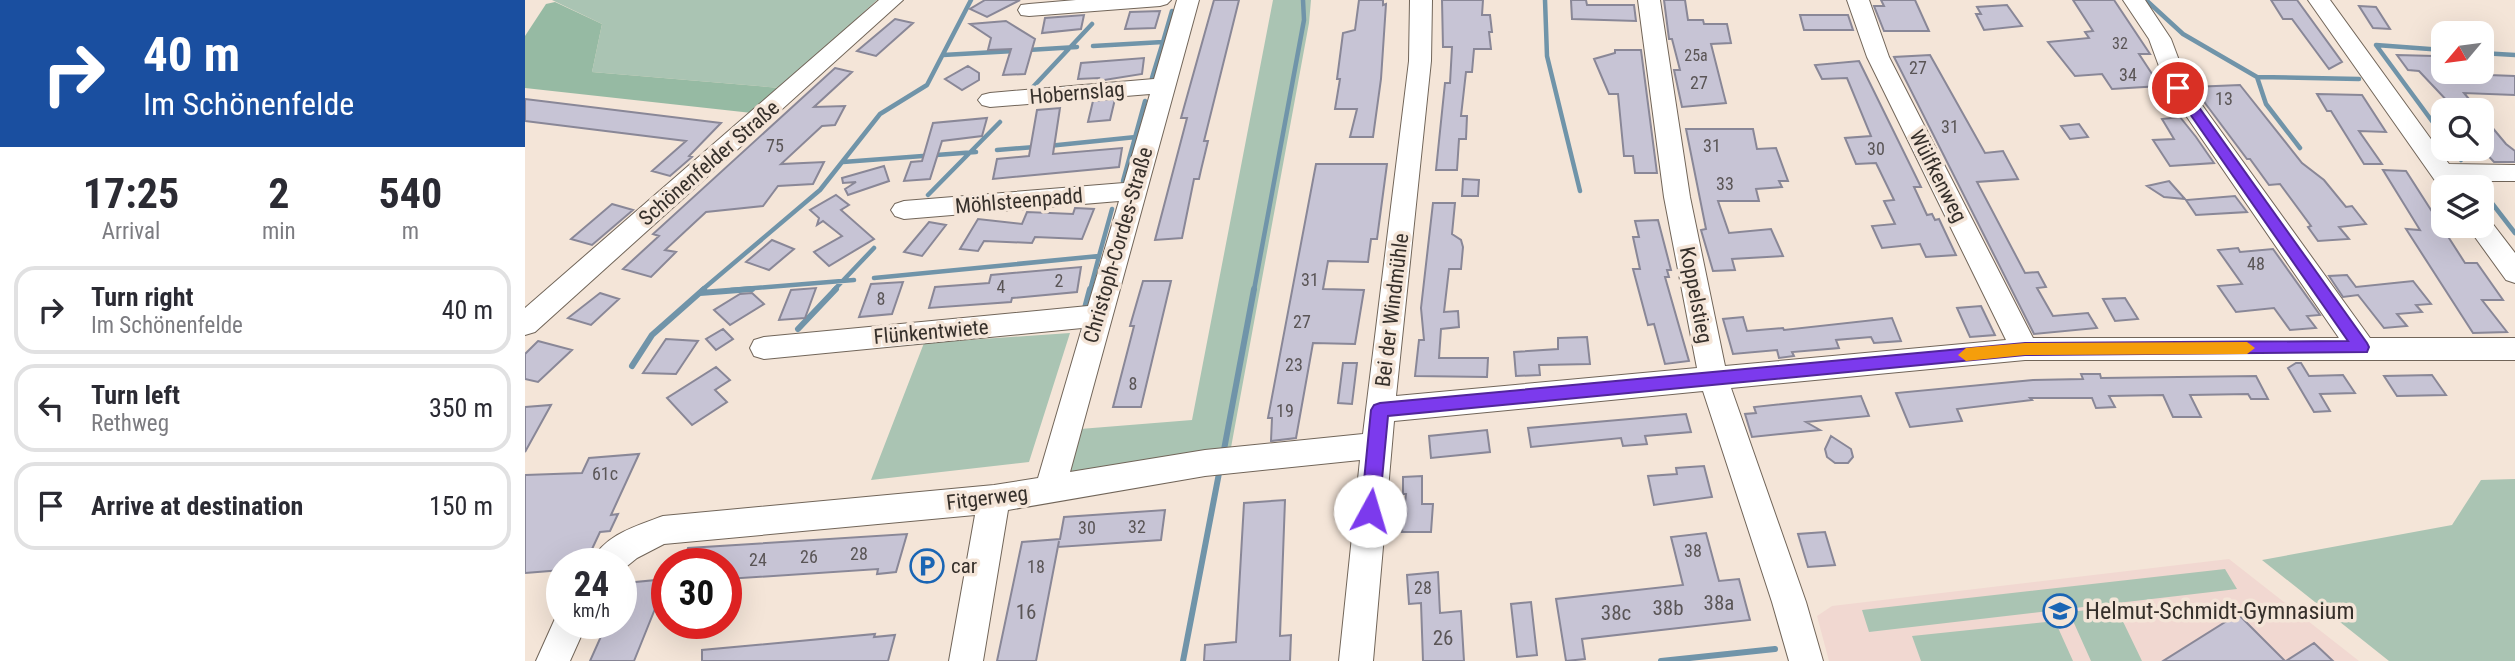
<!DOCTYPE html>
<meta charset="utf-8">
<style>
body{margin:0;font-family:"Roboto Condensed",sans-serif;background:#f2f2f3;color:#2b2b33;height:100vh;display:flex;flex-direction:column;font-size:26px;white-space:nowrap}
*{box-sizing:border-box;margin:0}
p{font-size:23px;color:#7c7c81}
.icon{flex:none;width:38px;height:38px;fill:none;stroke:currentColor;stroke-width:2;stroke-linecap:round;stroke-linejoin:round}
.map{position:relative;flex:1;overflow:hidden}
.details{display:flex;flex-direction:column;background:#fff;width:525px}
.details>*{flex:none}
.guide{background:#1a4fa0;color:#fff;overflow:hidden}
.needle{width:46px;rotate:241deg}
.controls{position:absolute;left:1906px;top:21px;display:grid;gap:14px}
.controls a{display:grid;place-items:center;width:63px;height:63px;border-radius:14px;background:#fff;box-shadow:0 7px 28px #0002;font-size:35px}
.speed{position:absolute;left:21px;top:548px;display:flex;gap:14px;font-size:35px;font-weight:700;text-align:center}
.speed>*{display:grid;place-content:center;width:91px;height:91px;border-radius:50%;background:#fff;box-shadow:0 7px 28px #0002;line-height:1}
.speed small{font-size:18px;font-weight:400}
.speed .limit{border:10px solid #d22;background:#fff;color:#111}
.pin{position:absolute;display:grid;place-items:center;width:60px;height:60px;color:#fff;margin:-30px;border:4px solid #fff;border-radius:50%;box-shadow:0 2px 7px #0007}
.me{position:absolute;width:77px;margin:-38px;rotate:6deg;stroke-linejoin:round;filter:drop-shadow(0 0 5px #0008)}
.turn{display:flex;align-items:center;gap:24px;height:147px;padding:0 28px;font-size:32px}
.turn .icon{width:91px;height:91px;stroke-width:2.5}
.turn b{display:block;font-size:49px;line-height:60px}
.eta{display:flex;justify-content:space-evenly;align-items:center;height:119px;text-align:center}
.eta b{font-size:42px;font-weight:700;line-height:49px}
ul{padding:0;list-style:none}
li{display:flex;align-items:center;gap:21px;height:88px;margin:0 14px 10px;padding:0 14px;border:4px solid #e1e1e2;border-radius:21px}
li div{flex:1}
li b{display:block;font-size:26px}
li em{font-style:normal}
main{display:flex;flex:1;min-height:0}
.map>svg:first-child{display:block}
</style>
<main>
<section class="details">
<div class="guide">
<div class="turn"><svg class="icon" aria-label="right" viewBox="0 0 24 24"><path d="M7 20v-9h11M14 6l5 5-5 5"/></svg><div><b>40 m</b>Im Schönenfelde</div></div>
</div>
<div class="eta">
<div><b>17:25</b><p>Arrival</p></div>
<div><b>2</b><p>min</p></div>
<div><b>540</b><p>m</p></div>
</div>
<ul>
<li><svg class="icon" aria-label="right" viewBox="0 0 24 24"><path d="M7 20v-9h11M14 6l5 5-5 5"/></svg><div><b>Turn right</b><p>Im Schönenfelde</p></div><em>40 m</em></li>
<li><svg class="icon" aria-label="left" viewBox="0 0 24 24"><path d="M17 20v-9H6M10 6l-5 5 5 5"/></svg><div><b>Turn left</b><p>Rethweg</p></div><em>350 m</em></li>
<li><svg class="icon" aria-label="arrive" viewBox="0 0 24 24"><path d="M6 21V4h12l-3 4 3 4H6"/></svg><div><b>Arrive at destination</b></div><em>150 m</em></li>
</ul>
</section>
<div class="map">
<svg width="1990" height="661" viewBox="0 0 1990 661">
<rect width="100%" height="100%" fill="#f4e5d8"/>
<path fill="#f1d8d1" d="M1704,559L1834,661H1304L1292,616L1307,606Z"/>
<path fill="#aac4b3" d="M27,0H352L256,88L67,72L77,24Z
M748,0H786L784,23L705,453L544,479L555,429L667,420Z
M545,333L504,462L346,480L399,343Z
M1990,479V661H1864L1737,560L1927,525L1956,480Z
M1700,569L1712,589L1344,632L1337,610Z
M1591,607L1617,661H1566L1544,612Z
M1530,621L1548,661H1396L1387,636Z"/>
<path fill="#96baa3" d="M30,2L77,24L67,72L256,88L227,113L0,88V36L21,4Z"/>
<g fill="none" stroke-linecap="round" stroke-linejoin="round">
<path stroke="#7094a9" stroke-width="4.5" d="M1020,0L1022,56L1055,191
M1621,0L1658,34L1732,77L1741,104L1775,148
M638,42L647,11
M568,46L638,42L627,78
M503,50L552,47
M1918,50L1851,45L1918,136
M1956,53L1990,55
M418,55L489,51
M1732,77L1834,79
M508,87L567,24
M523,146L611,137
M1928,149L1936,160
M472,150L510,147
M318,162L451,152
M598,181L620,101
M1956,189L1990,233
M403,195L475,122
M574,256L587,209
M349,278L574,256L565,290
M177,290L295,190L355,114L402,85L446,0
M206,290L329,280
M309,290L349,248
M729,290L779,20L778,0"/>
<path stroke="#7094a9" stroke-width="6" d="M175,293L227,289
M560,308L565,289
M273,329L311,289
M107,366L127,335L179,289
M698,455L729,289
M658,661L695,468
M1136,661L1250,649"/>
</g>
<path fill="#c7c4d5" stroke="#898797" stroke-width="2" d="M460,0H495L462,17L445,9Z
M689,0H714L679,141H683L676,170L674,179H669L657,238L630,240L662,118H656Z
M834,0H858V5L861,4L856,79L848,137H825L832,109H810L815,79H812L818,33L830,30Z
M917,0H958L957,15H965L967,32H964L966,49H949L947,72H941L936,116H942L941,139H934L932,170H911L920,83H925L927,47H918Z
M1046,0H1061L1062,5H1109L1111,21L1047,19Z
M1139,0H1160L1163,20H1178L1179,24H1202L1206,43L1186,44L1201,103L1157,107L1149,70H1155L1147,39H1144Z
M1356,0H1390L1404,31H1359L1349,6H1359Z
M1548,0H1589L1625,54H1614L1635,86L1587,89L1577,74L1550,76L1523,42L1564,38L1560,32L1568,31Z
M1746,0H1772L1817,62L1804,69L1767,19H1758Z
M1482,5L1497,26L1459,30L1451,14H1456L1452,7Z
M1834,6L1851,7L1865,29L1848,28Z
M635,11L630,28L600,29L605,12Z
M559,15L556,29L517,33L520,18Z
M1275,15H1323L1328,30H1279Z
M370,19L388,23L351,56L332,51Z
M481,21L510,39L500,74L478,75L486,49L463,50L466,38L445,24Z
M1090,50H1116L1132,173H1110L1108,156H1099L1093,94H1084L1069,59L1090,53Z
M1405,55L1460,153L1478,151L1493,179L1452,182L1500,273L1513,272L1521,287L1512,288L1528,316L1563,313L1572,328L1509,334L1369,57Z
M1872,55L1909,56L1918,72H1962L1964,75L1990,76V95L1939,93L1949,105H1926L1894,71L1883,70Z
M619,58L617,74L573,81L574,78L553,79L556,63Z
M1334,61L1396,187H1389L1402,215L1407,214L1410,220L1414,219L1431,255L1401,257L1395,244L1357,248L1347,226L1370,224L1359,201L1369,200L1351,163L1331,164L1320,138L1346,136L1322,78L1297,79L1290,65Z
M443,66L454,73V80L437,90L420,79Z
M310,68L327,72L289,107L320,106L310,125L297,126L256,164L299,162L288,184L253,186L238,206L181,212L140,250L151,252L126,277L98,269L134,236L128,234Z
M1715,85L1777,163L1799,180L1821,207L1827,206L1841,224L1814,227L1824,239L1793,241L1783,227L1786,226L1755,184L1744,185L1725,159H1722L1668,87Z
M1792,94L1837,95L1861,132L1834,131L1857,164H1839L1806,111H1802Z
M0,99L196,123L164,156L167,157L145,176L127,171L161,141L0,121Z
M590,99L585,120L563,122L568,101Z
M535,108L528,154L597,148L594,167L468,179L472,159L504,156L512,110Z
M1956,114L1981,144L1990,151V162H1969L1956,148Z
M1655,117L1671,137L1689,163L1645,166L1628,140L1649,139L1637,119Z
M462,118L457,136L417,141L405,179L379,181L386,162L397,161L408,123Z
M1554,124L1563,137L1545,139L1536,126Z
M1161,129H1228L1232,149L1251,148L1263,181H1254L1257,187L1231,189L1234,201H1193L1204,233L1246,229L1258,256L1207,259L1210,270L1188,271L1176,230L1181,229Z
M791,164H862L852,239H846L843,262L803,261L798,289L839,290L830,344L788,343L771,438L746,441L747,418H743Z
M359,166L364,181L323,195L320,189L331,182L318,183L317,178Z
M1858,170L1881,171L1940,263H1952L1978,300H1957L1982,332L1948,333L1881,229L1895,230Z
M938,179L954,180L953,196H937Z
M1644,181L1660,199L1639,197L1622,186Z
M311,195L324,205L316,210L349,239L304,266L289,252L317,236L298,221L292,225L294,218L285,210Z
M1710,196L1722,212L1671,215L1661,200Z
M908,203H930L927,234L936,240L938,247L936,269H924L919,312L933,311L934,327L916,329L914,358H963L962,377L890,376L894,340H899L896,308Z
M87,204L108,210L67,245L46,239Z
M550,208L569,209L557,239L510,237L507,243L459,241L453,251L435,249L453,219L497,224L502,212L548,214Z
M1133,220L1146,270H1142L1144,277H1140L1164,361L1140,364L1129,324L1123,325L1108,269H1115L1108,237H1114L1110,221Z
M404,222L421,225L397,256L379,252Z
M247,240L269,249L244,270L221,262Z
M1713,248L1715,252L1748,249L1795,315L1782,316L1791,328L1765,330L1749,308L1711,312L1693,286L1717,284L1693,250Z
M556,267L552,292L487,298L486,302L404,308L410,287L464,283L466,275Z
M1822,275L1831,287L1888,281L1906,304L1891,305L1897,312L1872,314L1882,326L1859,328L1833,295L1818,297L1804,276Z
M618,281H646L616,407H588L609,326H605Z
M378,282L367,314L334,317L346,284Z
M291,288L280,318L254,320L266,290Z
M75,293L94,299L66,325L43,318Z
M227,293L239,304L205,325L189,310L215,294Z
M1600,298L1613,319L1590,321L1578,299Z
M1456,306L1470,335L1445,337L1432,308Z
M1218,317L1222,331L1258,328L1259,330L1367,318L1376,341L1349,343L1346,337L1311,340L1314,348L1267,352L1269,356L1254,358L1252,350L1208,354L1198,319Z
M198,329L208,339L191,350L181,339Z
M1062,337L1065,364L1014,365L1015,375L991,376L989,352L1033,349V338Z
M141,339L173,341L151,374L118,373Z
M13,341L47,350L13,382L0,379V354Z
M818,363H832L827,404L813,403Z
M1771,363H1776L1784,376L1818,375L1830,393L1795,394L1805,411L1789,412L1763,368Z
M191,367L205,380L190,390L202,402L167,425L142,398Z
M1556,374H1575L1576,378L1731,376L1743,399H1726L1723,394L1665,395L1676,417H1648L1638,395L1584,396L1590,407L1571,408L1567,398H1505L1507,400L1432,409L1437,421L1385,427L1371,393L1508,380L1558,379Z
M1907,375L1921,395L1872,396L1859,376Z
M1336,396L1344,416L1281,422L1295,430L1227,437L1220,414L1231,413L1229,407Z
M26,405L0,452V407Z
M1161,414L1166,432L1120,436L1122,444L1098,446L1096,438L1006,447L1003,428Z
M962,430L965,452L906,458L904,436Z
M1306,436L1326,449L1328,457L1323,463H1310L1302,457L1300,449Z
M114,454L86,515L93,514L85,531L75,532L60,564H37V570L0,573V475L57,473L64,458Z
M1179,466L1187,497L1129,505L1123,476L1152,474L1151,468Z
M897,476V504H908L906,532H877L881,494H878V477Z
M760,500L755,636L766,635L765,661H679L680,645L711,642L719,503Z
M640,510L636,540L533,547L534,541L511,661H472L497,542L535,539L539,517Z
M1300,532L1310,565L1283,567L1273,534Z
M1181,533L1194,581L1214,579L1225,620L1057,639L1060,659L1041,661L1031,599L1158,585L1146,537Z
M382,534L371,572L352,574L353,569L201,579V564H157L163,548Z
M913,572L915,613L936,611L939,661H898L896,603L884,604L882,575Z
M142,579L109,661H65L82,623H96V591L100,583Z
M1006,602L1012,655L992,657L986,604Z
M1713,614L1760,661H1638Z
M350,634L349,637L370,635L363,661H177V650Z
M1789,643L1808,661H1761Z"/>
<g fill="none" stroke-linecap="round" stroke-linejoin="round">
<defs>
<path id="minor" d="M354,0H378L10,332L0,335V308Z
M551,0H646L642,4L635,6L504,16L496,15L493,10L496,5L504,4Z
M652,0H674L545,472L680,450L838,434L884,61L885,0H907L906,61L871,396L1172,368L1139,197L1113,0H1135L1165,197L1200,366L1481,340L1342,57L1322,0H1344L1364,57L1508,338H1814L1642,88L1624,39L1598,0H1620L1646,39L1664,87L1845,338H1990V360H1500L1206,388L1281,602L1298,661H1264L1247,602L1178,391L869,421L848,661H814L835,460L680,476L483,510L458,661H424L450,515L139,544L112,558L96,571V564H65C78,535 111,526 138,516L469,485L513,478L557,328L239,359L229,356L225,348L229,340L239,337L563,306L594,201L379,219L370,216L366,210L370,204L379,201L599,183L625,94L465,107L457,105L453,100L457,95L465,93L629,79Z
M1783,0H1805L1924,164L1990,165V181H1937L1940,187H1918V192Z
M1956,217L1964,219L1990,253V283L1981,280L1942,226H1956Z
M37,610V623H62L45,661H11L33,612Z"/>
</defs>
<use href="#minor" stroke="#716559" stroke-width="2"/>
<use href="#minor" fill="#fff" fill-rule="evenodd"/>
</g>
<path fill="#7c3aed" stroke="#51269a" stroke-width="2" d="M1653,84L1658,85L1842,343L1844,347L1842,352L1500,355L863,416L854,511L851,517L845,519L839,517L836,511L846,410L849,405L855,403L1500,343L1823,341L1649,91L1647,88Z"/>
<path fill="#f59e0b" d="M1722,342L1730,348L1722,354L1500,355L1441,361L1433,355L1441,348L1500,343Z"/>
<defs>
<symbol id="parking-ring" viewBox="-11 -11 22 22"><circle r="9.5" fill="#f4e5d8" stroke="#1a65b4" stroke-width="1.5"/><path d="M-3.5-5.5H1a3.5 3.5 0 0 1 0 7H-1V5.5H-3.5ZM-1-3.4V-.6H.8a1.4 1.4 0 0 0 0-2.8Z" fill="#1a65b4"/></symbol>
<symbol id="school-ring" viewBox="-11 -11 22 22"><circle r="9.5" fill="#f4e5d8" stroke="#1a65b4" stroke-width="1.5"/><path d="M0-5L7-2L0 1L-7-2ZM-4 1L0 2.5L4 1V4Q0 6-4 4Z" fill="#1a65b4"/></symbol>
</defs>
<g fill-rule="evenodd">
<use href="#parking-ring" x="383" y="547" width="38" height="38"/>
<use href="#school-ring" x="1516" y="592" width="38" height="38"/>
</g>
<g text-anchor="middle" stroke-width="7" stroke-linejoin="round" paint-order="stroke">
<g font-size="16" fill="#5a5556">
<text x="1595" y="49">32</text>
<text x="1171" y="61">25a</text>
</g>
<g font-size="18" fill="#5a5556">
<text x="1393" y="74">27</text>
<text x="1603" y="81">34</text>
<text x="1174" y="89">27</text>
<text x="1699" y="105">13</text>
<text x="1425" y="133">31</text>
<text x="250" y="152">75</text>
<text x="1187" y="152">31</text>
<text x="1351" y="155">30</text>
<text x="1200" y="190">33</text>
<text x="1731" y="270">48</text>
<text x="785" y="286">31</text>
<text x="534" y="287">2</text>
<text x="476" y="293">4</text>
<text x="356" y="305">8</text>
<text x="777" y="328">27</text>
<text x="769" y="371">23</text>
<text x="608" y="390">8</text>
<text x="760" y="417">19</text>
<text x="80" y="480">61c</text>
<text x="612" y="533">32</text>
<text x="562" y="534">30</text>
<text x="1168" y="557">38</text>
<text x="334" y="560">28</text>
<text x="284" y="563">26</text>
<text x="233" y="566">24</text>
<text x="511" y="573">18</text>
<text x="898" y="594">28</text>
</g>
<g font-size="21" fill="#36302b" stroke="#f4e5d8">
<text transform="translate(552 93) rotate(-5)" y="7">Hobernslag</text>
<text transform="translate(184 163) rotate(-41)" y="7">Schönenfelder Straße</text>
<text transform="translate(1413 176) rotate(63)" y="7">Wülfkenweg</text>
<text transform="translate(494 201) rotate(-5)" y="7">Möhlsteenpadd</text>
<text transform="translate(593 245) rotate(-74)" y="7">Christoph-Cordes-Straße</text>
<text transform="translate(1171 295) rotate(79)" y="7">Koppelstieg</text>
<text transform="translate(867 310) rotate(-83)" y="7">Bei der Windmühle</text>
<text transform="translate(406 332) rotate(-5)" y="7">Flünkentwiete</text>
<text transform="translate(462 498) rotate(-7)" y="7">Fitgerweg</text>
</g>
<g font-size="21" fill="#36302b" stroke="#f4e5d8" text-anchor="start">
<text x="426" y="573">car</text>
</g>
<g font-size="21" fill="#5a5556">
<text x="1194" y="610">38a</text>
<text x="1143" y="615">38b</text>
<text x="501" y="619">16</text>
<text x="1091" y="620">38c</text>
<text x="918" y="645">26</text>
</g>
<g font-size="24" fill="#36302b" stroke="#f4e5d8" text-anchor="start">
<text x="1560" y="619">Helmut-Schmidt-Gymnasium</text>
</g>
</g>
</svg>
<div class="controls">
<a><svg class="needle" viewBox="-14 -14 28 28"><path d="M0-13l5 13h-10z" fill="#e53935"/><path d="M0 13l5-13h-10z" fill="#7c7c81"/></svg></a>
<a><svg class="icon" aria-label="search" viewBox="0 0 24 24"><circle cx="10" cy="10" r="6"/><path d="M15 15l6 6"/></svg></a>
<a><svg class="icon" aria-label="layers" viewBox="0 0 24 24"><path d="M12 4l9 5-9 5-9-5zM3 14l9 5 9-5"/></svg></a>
</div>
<div class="speed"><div>24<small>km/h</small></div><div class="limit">30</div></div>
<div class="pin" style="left:1653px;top:88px;background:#d93025"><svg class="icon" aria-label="arrive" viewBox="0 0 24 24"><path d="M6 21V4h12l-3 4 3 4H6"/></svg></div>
<svg class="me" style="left:845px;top:511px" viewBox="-20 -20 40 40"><circle r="19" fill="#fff"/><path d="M0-13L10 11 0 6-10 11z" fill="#7c3aed"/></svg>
</div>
</main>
